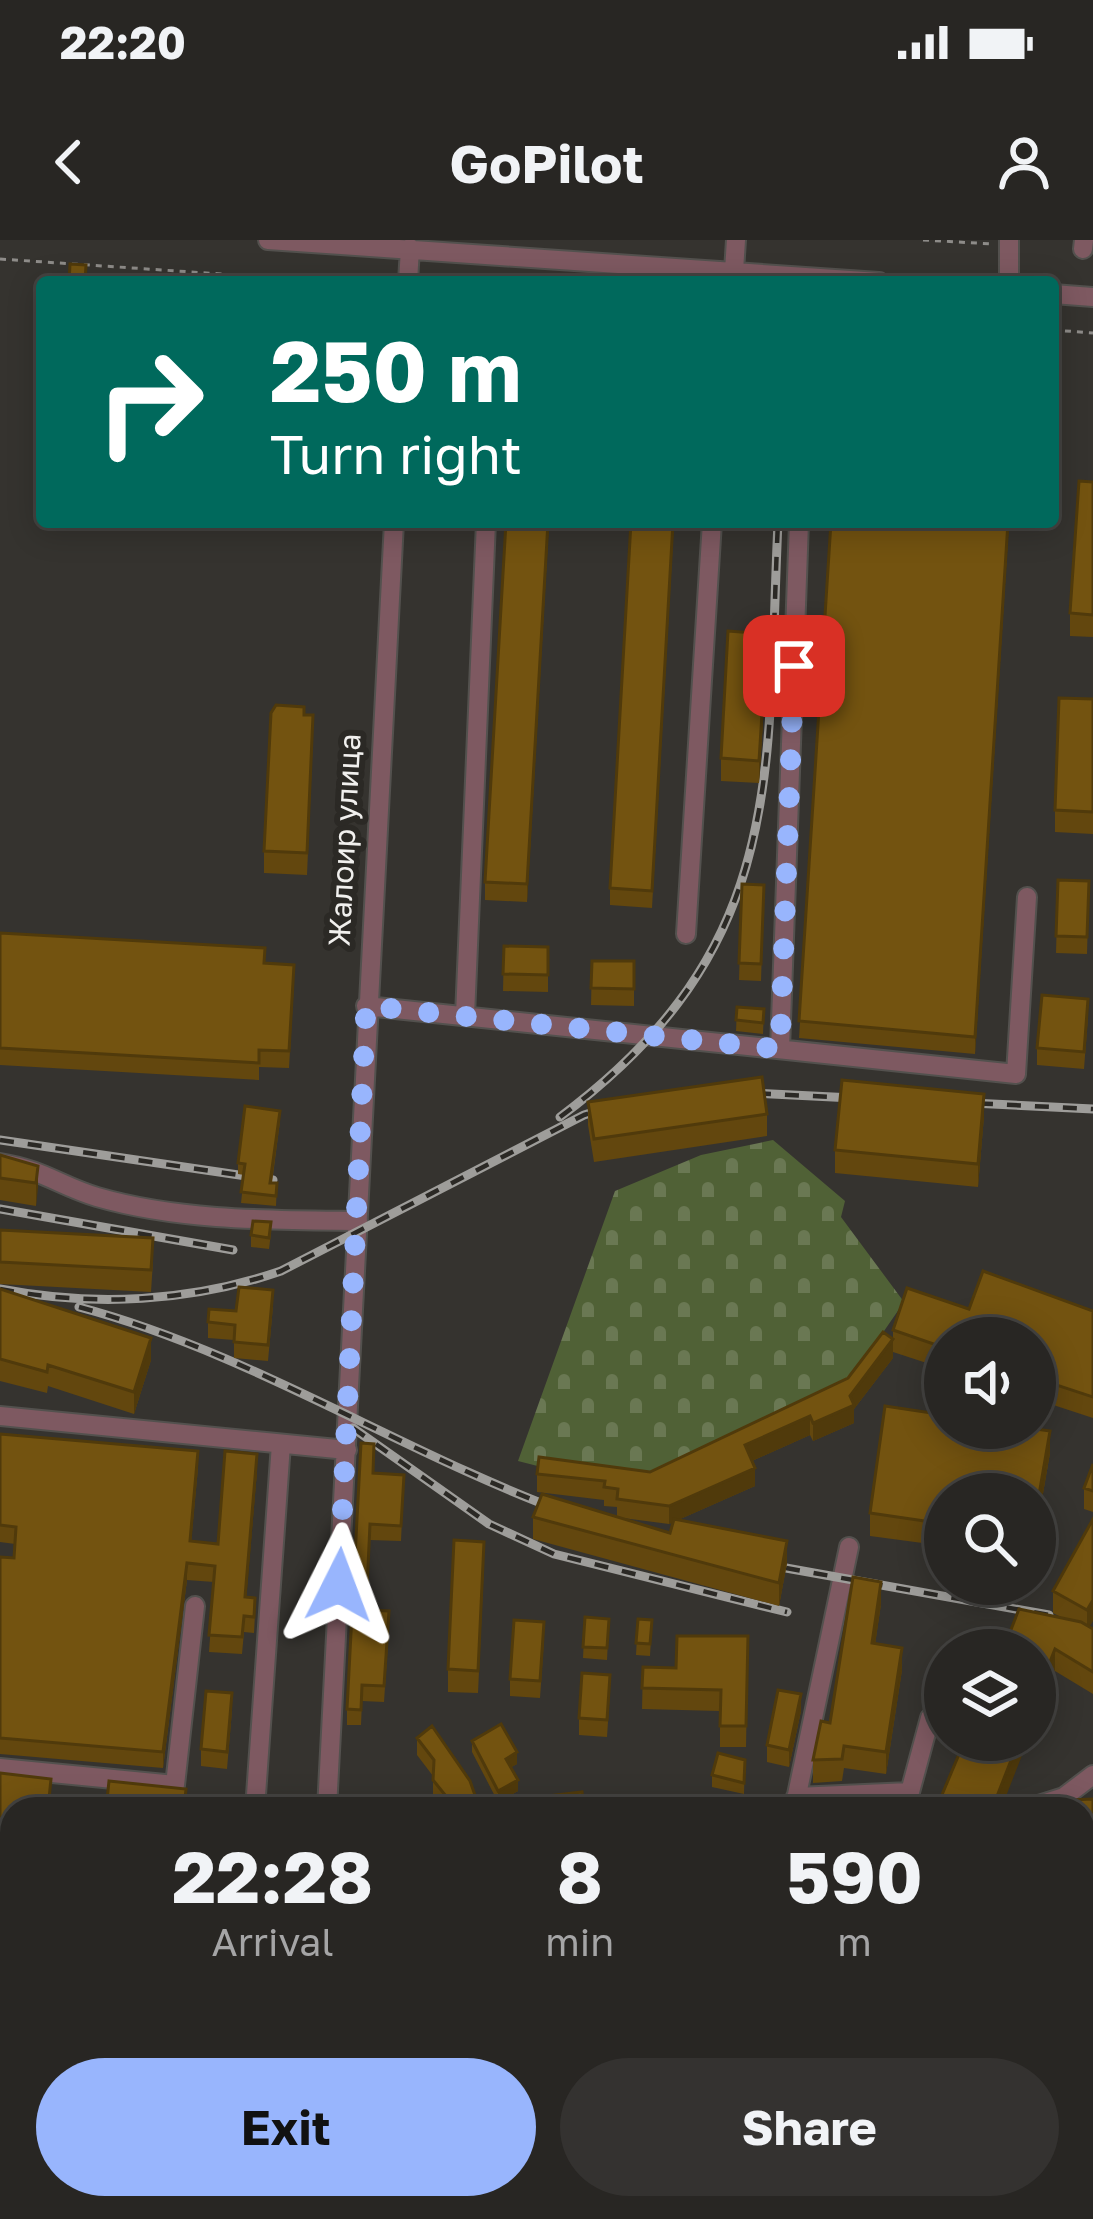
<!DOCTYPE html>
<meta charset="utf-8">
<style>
body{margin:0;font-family:"Golos Text",sans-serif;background:#343230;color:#f1f3f6;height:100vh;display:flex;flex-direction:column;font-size:45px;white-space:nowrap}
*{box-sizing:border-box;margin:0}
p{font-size:39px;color:#a5a5a6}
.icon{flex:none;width:66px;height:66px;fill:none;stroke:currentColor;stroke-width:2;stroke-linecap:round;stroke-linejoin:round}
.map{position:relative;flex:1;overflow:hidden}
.panel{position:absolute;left:0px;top:1557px;width:1095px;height:423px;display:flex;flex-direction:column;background:#282623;border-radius:36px 36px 0 0;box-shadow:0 6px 30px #0003,0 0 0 3px #444341}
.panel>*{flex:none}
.banner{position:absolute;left:36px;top:36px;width:1023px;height:252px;border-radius:12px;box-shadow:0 6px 30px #0003,0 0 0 3px #444341;background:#00695c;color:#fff;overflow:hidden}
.controls{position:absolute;left:924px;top:1077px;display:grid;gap:24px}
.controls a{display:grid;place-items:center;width:132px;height:132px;border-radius:50%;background:#282623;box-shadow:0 6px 30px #0003,0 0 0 3px #444341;font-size:60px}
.pin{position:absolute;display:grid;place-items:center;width:102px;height:102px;color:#fff;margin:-51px;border-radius:24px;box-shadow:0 6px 18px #0006}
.me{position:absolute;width:132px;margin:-66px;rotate:3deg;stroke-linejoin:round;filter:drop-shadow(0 0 9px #0008)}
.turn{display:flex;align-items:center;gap:42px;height:252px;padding:0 36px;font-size:54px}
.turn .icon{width:156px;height:156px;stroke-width:2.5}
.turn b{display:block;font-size:84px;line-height:102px}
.eta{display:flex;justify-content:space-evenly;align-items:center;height:204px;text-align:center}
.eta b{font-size:72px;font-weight:700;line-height:84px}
.button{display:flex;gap:24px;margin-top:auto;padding:24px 36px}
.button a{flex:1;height:138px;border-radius:72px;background:#98b5fd;color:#111;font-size:48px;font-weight:700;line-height:138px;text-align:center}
.button a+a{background:#343230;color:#f1f3f6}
.status{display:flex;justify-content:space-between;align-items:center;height:84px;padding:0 60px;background:#282623;direction:ltr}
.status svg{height:33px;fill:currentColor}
header{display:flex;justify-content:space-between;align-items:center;height:156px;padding:0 36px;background:#282623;font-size:54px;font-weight:700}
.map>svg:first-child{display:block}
</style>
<div class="status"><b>22:20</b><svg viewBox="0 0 49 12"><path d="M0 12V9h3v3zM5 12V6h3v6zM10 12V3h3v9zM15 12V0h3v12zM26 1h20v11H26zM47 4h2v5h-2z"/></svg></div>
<header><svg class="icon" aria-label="back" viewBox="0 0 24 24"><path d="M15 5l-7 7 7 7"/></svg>GoPilot<svg class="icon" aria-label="person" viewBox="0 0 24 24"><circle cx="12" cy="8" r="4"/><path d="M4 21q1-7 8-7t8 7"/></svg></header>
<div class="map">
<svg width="1093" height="1979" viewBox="0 0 1093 1979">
<defs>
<pattern id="cemetery-stones" width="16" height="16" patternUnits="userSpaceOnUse" patternTransform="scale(3)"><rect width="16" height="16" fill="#506136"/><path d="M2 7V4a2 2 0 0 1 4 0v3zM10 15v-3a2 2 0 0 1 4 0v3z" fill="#6a7853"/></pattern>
</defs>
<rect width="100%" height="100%" fill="#35332f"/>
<path fill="url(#cemetery-stones)" d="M773,900L845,961L841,977L904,1062L844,1149L708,1222L616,1246L518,1221L615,951L701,915Z"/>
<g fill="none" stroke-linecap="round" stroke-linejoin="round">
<defs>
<path id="minor" d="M268,0L879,42
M1083,9L1084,0
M734,31L736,0
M408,42L410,8
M1009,42V0
M1053,54L1093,57
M686,694L712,282
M366,766L1016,834L1027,657
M465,776L486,282
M780,809L799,282
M0,923C44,930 60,946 97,957C180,981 272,980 358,981
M0,1176L347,1210
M0,1528L175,1545L195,1366
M796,1557L910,1552L930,1478
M255,1569L281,1204
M327,1569L394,282
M794,1569L849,1307
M1026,1569L1064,1557L1093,1535
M0,1678L12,1679
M1083,1782L1093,1783
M0,1884L12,1881
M170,1968L171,1979
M326,1968V1979"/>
</defs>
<use href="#minor" stroke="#53514e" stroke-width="22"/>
<path stroke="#8e8c89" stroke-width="3" stroke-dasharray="6 6" stroke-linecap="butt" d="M923,0L993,4
M0,19L339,42
M1053,90L1093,93"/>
<use href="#minor" stroke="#7e5961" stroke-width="18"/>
<defs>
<path id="rail" d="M729,852L873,859
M951,862L1093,869
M560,877C788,707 766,538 778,282
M0,900L273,940
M0,969L233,1010
M0,1049C94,1067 191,1062 281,1031L584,875L622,863
M79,1067C252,1113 402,1213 570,1274
M353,1188L489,1284L554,1314L787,1372
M786,1328L1049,1375"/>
</defs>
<use href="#rail" stroke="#9e9d9a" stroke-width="9"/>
<use href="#rail" stroke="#2b2925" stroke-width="4.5" stroke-dasharray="14" stroke-linecap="butt"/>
</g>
<path fill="#63470e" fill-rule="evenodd" d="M1093,242V397L1070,396V373Z
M549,282L527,662L485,660V642Z
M674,282L652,668L610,665V648Z
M831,282H1009L975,814L799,798Z
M767,416L759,543L721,541V518Z
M1093,459V594L1055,592V570Z
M313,497L307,635L264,633V611Z
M1058,640L1089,641L1087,714L1056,713Z
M742,644L764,645L761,741L739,740Z
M0,693L265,723L294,742L289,828L259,827V840L0,825Z
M504,706L548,707V752L503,751Z
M592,721H634V766L591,765Z
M737,767L764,769L763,794L736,791Z
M1088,776L1084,829L1037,825V808Z
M588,862L767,874V896L594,922L588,885Z
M984,876L978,947L835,933V910Z
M280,881L272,943H277L276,966L241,963L244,935L238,934V923Z
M0,915L38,926L36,966L0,960Z
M0,990L153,1021L151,1052L0,1044Z
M271,993L269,1009L251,1007V995Z
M0,1049L151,1120L134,1174L48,1146L47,1153L0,1141Z
M273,1066L268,1121L234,1118V1100L208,1098V1082L236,1071Z
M969,1069L1093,1071V1178L1035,1159V1098H945V1129L893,1112V1090Z
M893,1118L854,1169V1183L813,1201L810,1195L752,1221L755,1246L678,1280L787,1323L779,1366L533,1299V1277H617V1267L604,1266V1260L537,1252V1234L650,1232ZM623,1278L669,1284L673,1282L670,1293Z
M0,1194L198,1228L191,1302L218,1304L257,1231L246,1357L255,1374L254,1393L244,1392L242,1414L209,1412L214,1342L187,1340L163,1528L0,1514V1317L14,1318L15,1304L0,1302Z
M1050,1213L1035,1300V1254H945V1306L870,1296V1273Z
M1093,1224V1272L1084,1269V1248Z
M374,1233L404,1235L401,1301L370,1300L367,1370L389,1387L384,1462L362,1461L361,1485H347V1469Z
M1093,1279L1090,1387L1093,1389V1454L1055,1431L1035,1482V1410L1065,1379L1053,1373V1351Z
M484,1324L478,1453L448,1452V1429Z
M881,1364L875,1404L902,1430L886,1534L844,1528L842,1541L813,1543V1520Z
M585,1377L609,1379L607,1420L583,1418Z
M638,1379L652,1380L650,1416L636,1415Z
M748,1396L746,1507H720V1471L642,1469L643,1427L676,1428Z
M544,1399L540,1458L510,1456V1439Z
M610,1451L607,1497L579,1495V1478Z
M232,1470L227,1529L201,1526V1509Z
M801,1471L789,1527L767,1522V1505Z
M417,1498L476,1569H443L433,1557V1536L417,1515Z
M472,1501L517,1524L511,1527L518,1551L498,1562L472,1512Z
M745,1520L744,1554L712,1547V1535Z
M0,1533L51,1539L50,1569H12V1600L0,1599Z
M1093,1559V1690L1083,1689V1569Z
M0,1721L12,1722V1756H0Z
M0,1774H12V1828L0,1827Z
M1093,1932V1979H1036L941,1968H1083Z
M20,1968H95V1971L50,1979H22Z"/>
<path fill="#503a0b" d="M548,282H549L527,662V644Z
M1008,282H1009L975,814V797Z
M767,394V416L759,543V521Z
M984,854V876L978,947V924Z
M38,926V948L36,966V943Z
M151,1098V1120L134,1174V1152Z
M893,1099V1118L854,1169V1183L813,1201V1183L850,1156Z
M810,1176V1195L745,1224V1205Z
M1050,1191V1213L1035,1300V1278Z
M257,1214V1231L245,1374V1357Z
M755,1228V1246L669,1284V1266Z
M787,1301V1323L779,1366V1343Z
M187,1323V1340L163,1528V1512Z
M881,1342V1364L872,1426V1403Z
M1093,1360V1381L1087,1391V1370Z
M902,1408V1430L886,1534V1512Z
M1055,1409V1431L1035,1482V1460Z
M801,1454V1471L789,1527V1510Z
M1019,1500H1028L1001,1569H992Z
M517,1512V1524L506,1530V1519Z
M518,1540V1551L498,1562V1551Z
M476,1558V1569H456Z"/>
<path fill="#735310" stroke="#503a0b" stroke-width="3" d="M70,24L86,25L85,42H69Z
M1079,241L1093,242V375L1070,373Z
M506,282H548L527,644L485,642Z
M631,282H673L652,651L610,648Z
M831,282H1008L975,797L799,781Z
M728,391L767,394L759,521L721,518Z
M1059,458L1093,459V572L1055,570Z
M276,465L304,467V475H313L307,613L264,611L271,473Z
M1058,640L1089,641L1087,697L1056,696Z
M742,644L764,645L761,724L739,723Z
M0,693L265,708L264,723L294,725L289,811L259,810V823L0,808Z
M504,706L548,707V735L503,734Z
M592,721H634V749L591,748Z
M1042,755L1088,759L1084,812L1037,808Z
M737,767L764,769L763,783L736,780Z
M762,837L767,874L594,899L588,862Z
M842,840L984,854L978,924L835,910Z
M245,866L280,871L270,943H277L276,956L241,952L245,924L238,923Z
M0,915L38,926L36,943L0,938Z
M253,981L271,982L269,998L251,995Z
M0,990L153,998L151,1030L0,1022Z
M983,1031L1093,1071V1157L1035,1138V1098H945V1108L893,1090L907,1048L969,1069Z
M239,1047L273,1050L268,1105L234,1102L235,1085L208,1082L209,1069L236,1071Z
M0,1049L151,1098L134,1152L48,1125L47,1132L0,1119Z
M883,1092L893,1099L850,1156L854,1165L813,1183L810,1176L745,1205L755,1228L669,1266L617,1259L618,1249L604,1247L605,1241L537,1234L539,1217L650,1232L848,1138Z
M885,1166L945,1175V1188H1029L1050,1191L1035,1278V1254H945V1284L870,1273Z
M0,1194L198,1211L190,1301L218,1304L225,1211L257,1214L245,1357L255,1358L254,1377L244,1376L242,1397L209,1395L215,1326L187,1323L163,1512L0,1498V1317L14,1318L16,1287L0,1285Z
M361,1203L374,1204L373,1233L404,1235L401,1286L370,1284L366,1370L389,1371L384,1446L362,1445L361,1470L347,1469Z
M1093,1224V1251L1084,1248Z
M542,1254L670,1293L674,1279L787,1301L779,1343L533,1277Z
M1093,1279V1360L1087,1370L1053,1351Z
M454,1300L484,1302L478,1431L448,1429Z
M853,1337L881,1342L872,1403L902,1408L886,1512L844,1506L842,1519L813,1520L821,1481L830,1483Z
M1019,1369L1081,1382L1093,1389V1432L1055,1409L1035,1460V1410H1003Z
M585,1377L609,1379L607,1408L583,1407Z
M638,1379L652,1380L650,1404L636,1403Z
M514,1380L544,1382L540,1441L510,1439Z
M677,1396H748L746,1486H720L721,1450L642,1448L643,1427L676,1428Z
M582,1433L610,1435L607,1480L579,1478Z
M778,1450L801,1454L789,1510L767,1505Z
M206,1451L232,1453L227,1512L201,1509Z
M501,1484L517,1512L506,1519L518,1540L498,1551L472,1501Z
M432,1486L470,1541L476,1558L456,1569H447L446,1556L433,1540L434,1520L417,1498Z
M965,1500H1019L992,1569H936Z
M718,1513L745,1520L744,1543L712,1535Z
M0,1533L51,1539L48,1569H12V1578L0,1577Z
M109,1541L186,1549L184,1569H106Z
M582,1552L584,1569H498L531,1558Z
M1093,1559V1674L1083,1673V1569H1018L1023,1566L1046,1561Z
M0,1721L12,1722V1740L0,1739Z
M0,1774H12V1809L0,1808Z
M1093,1932V1969L1083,1968V1934Z
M204,1968H264L265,1979H205Z
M423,1968H472L599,1979H422Z"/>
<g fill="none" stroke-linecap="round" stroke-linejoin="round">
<path stroke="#98b5fd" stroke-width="21" stroke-dasharray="0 37.8" d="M339,1345L366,766L780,809L794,426"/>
</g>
<g text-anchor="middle" stroke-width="12" stroke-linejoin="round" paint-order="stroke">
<g font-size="30" fill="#f1f0ee" stroke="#2b2925">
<text transform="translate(345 600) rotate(-87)" y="10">Жалоир улица</text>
</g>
</g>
</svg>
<div class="controls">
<a><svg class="icon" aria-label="sound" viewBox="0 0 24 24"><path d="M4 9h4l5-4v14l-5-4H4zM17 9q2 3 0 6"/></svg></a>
<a><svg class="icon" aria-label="search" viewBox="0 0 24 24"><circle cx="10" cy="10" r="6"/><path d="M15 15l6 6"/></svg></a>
<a><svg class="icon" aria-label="layers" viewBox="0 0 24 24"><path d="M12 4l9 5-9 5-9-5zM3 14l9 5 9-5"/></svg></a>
</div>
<div class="pin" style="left:794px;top:426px;background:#d93025"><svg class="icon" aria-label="arrive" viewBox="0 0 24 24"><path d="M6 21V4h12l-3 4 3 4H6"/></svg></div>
<svg class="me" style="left:339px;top:1345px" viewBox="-20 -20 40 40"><path d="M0-17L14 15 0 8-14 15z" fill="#98b5fd" stroke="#fff" stroke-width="4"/></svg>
<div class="banner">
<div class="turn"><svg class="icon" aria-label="right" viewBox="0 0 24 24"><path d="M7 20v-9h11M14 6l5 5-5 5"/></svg><div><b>250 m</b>Turn right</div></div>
</div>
<section class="panel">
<div class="eta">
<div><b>22:28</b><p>Arrival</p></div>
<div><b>8</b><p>min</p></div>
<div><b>590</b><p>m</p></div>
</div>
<div class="button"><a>Exit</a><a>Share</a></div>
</section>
</div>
